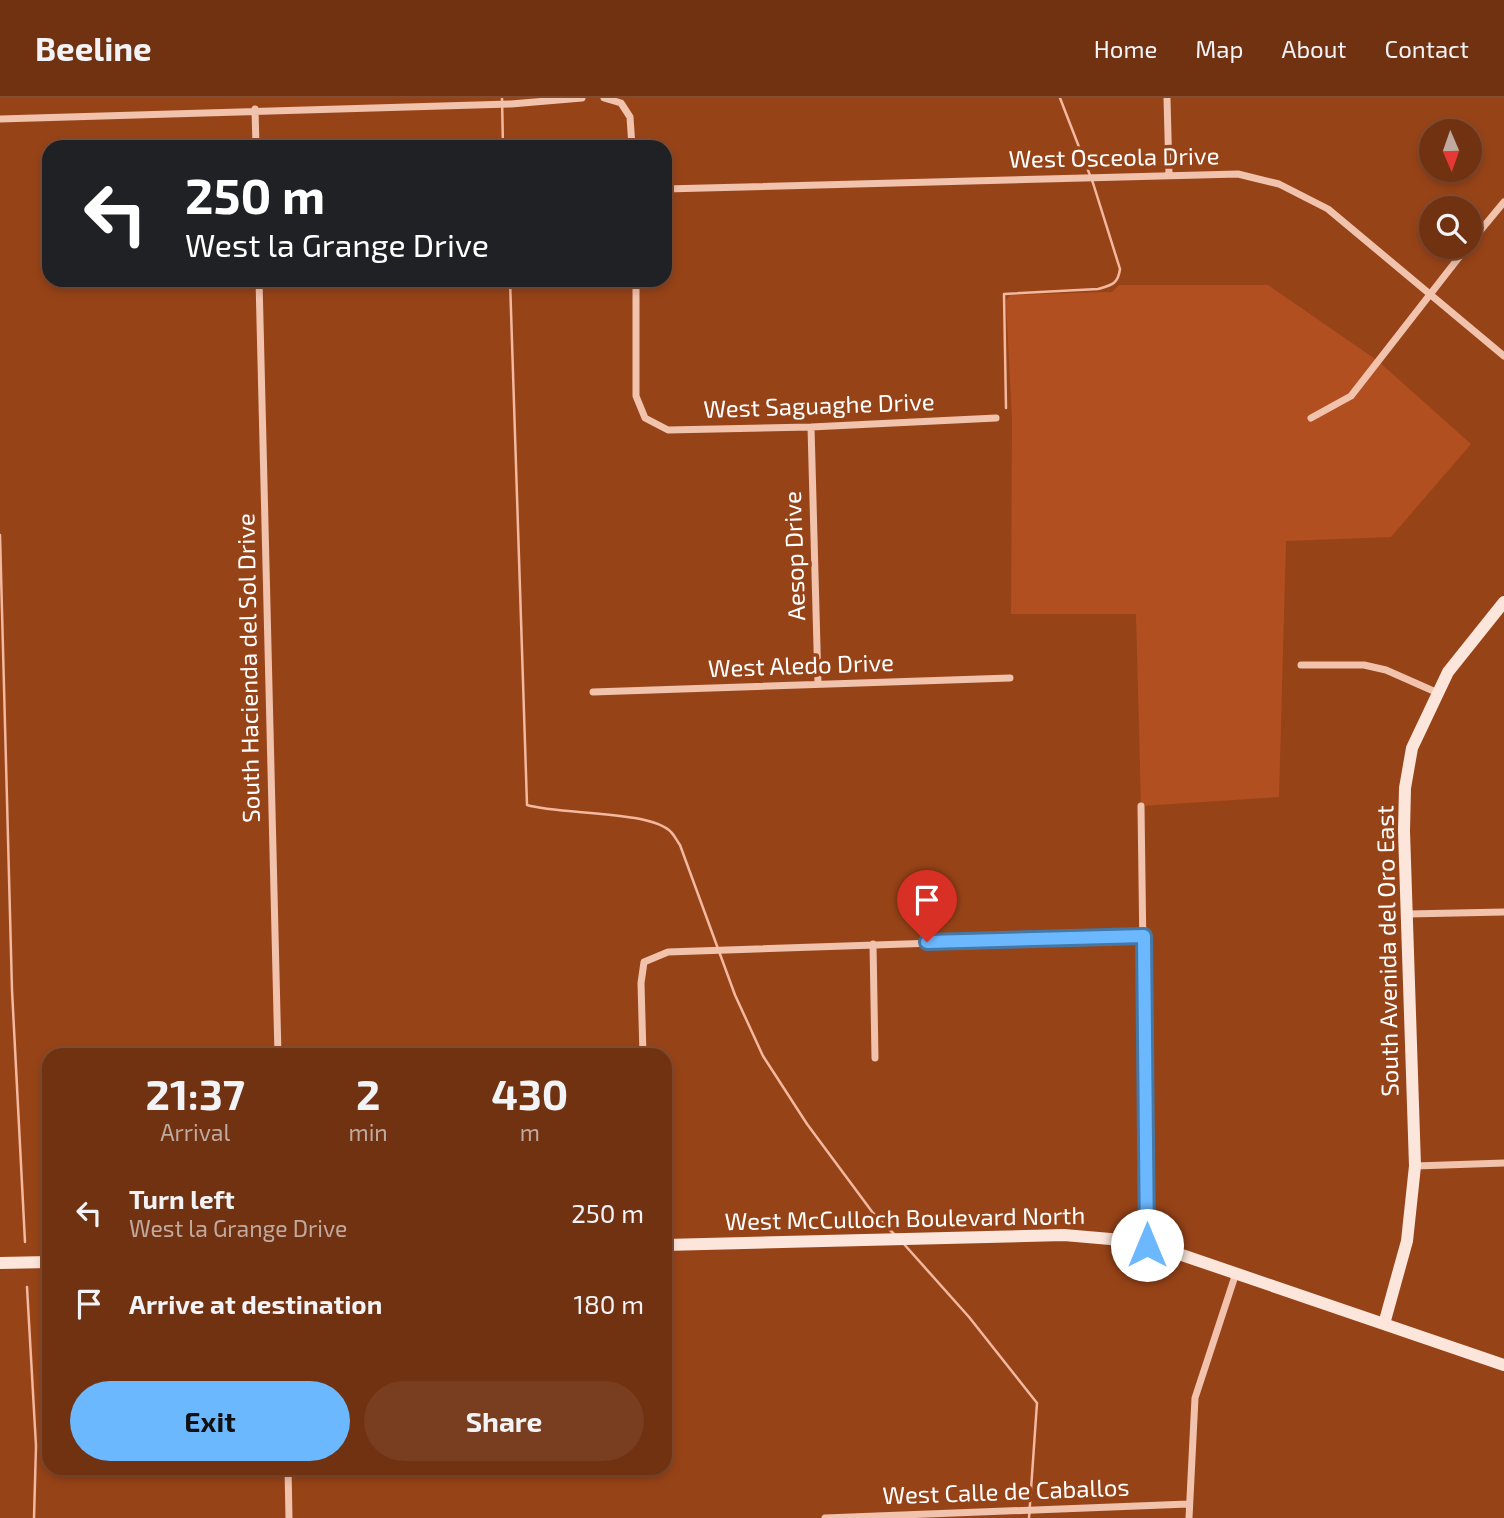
<!DOCTYPE html>
<style>
body{margin:0;font-family:"Exo 2",sans-serif;background:#793e20;color:#f1f3f6;height:100vh;display:flex;flex-direction:column;font-size:26px;white-space:nowrap}
*{box-sizing:border-box;margin:0}
p{font-size:23px;color:#c0aa9f}
.icon{flex:none;width:38px;height:38px;fill:none;stroke:currentColor;stroke-width:2;stroke-linecap:round;stroke-linejoin:round}
.map{position:relative;flex:1;overflow:hidden}
.details{position:absolute;left:42px;top:950px;width:630px;height:427px;display:flex;flex-direction:column;background:#713212;border-radius:21px;box-shadow:0 4px 10px #0003,0 0 0 2px #834d32}
.details>*{flex:none}
.top-card{position:absolute;left:42px;top:42px;width:630px;height:147px;border-radius:21px;box-shadow:0 4px 10px #0003,0 0 0 2px #834d32;background:#202124;color:#fff;overflow:hidden}
.needle{width:46px;rotate:178deg}
.buttons{position:absolute;left:1419px;top:21px;display:grid;gap:14px}
.buttons a{display:grid;place-items:center;width:63px;height:63px;border-radius:50%;background:#713212;box-shadow:0 4px 10px #0003,0 0 0 2px #834d32;font-size:35px}
.pin{position:absolute;display:grid;place-items:center;width:60px;height:60px;color:#fff;margin:-72px -30px;border-radius:50% 50% 50% 0;rotate:-45deg;box-shadow:0 0 7px #0007}
.pin .icon{rotate:45deg}
.me{position:absolute;width:77px;margin:-38px;rotate:0deg;stroke-linejoin:round;filter:drop-shadow(0 0 5px #0008)}
.turn{display:flex;align-items:center;gap:24px;height:147px;padding:0 28px;font-size:32px}
.turn .icon{width:91px;height:91px;stroke-width:2.5}
.turn b{display:block;font-size:49px;line-height:60px}
.eta{display:flex;justify-content:space-evenly;align-items:center;height:119px;text-align:center}
.eta b{font-size:42px;font-weight:700;line-height:49px}
.primary-button{display:flex;gap:14px;margin-top:auto;padding:14px 28px}
.primary-button a{flex:1;height:80px;border-radius:42px;background:#6cb8ff;color:#111;font-size:28px;font-weight:700;line-height:80px;text-align:center}
.primary-button a+a{background:#793e20;color:#f1f3f6}
ul{padding:0;list-style:none}
li{display:flex;align-items:center;gap:21px;height:91px;padding:0 28px}
li div{flex:1}
li b{display:block;font-size:26px}
li em{font-style:normal}
header{display:flex;align-items:center;gap:42px;box-sizing:border-box;height:98px;padding:0 35px;background:#713212;border-bottom:2px solid #834d32}
header strong{font-size:33px}
nav{display:flex;gap:38px;margin-inline-start:auto;font-size:24px}
.map>svg:first-child{display:block}
</style>
<header>
<strong>Beeline</strong>
<nav><a>Home</a><a>Map</a><a>About</a><a>Contact</a></nav>
</header>
<div class="map">
<svg width="1504" height="1420" viewBox="0 0 1504 1420">
<rect width="100%" height="100%" fill="#974318"/>
<path fill="#b14f21" d="M1119,187H1268L1378,263L1471,346L1391,439L1286,443L1279,699L1141,708L1136,516H1011L1012,321L1006,203L1010,197L1112,194Z"/>
<g fill="none" stroke-linecap="round" stroke-linejoin="round">
<path stroke="#f3b89e" stroke-width="2.5" d="M502,0L503,49
M510,182L527,707C560,717 650,712 671,734C675,738 677,743 680,747L735,897L763,958L807,1026L873,1115L894,1136
M1006,310L1004,196L1098,191C1112,187 1118,186 1120,171L1093,85L1060,0
M0,437L12,892L25,1144
M903,1145L969,1219L1037,1305L1029,1420
M27,1189L36,1348L34,1420"/>
<path stroke="#f1c2ac" stroke-width="7" d="M604,0L621,5L630,19L632,49
M1167,0L1169,76
M255,11L256,49
M0,21L511,6L582,0
M665,91L1238,76L1279,86L1328,111L1504,258
M1470,145L1504,104
M259,182L278,957
M636,182V298L645,320L668,332L811,329L996,320
M1311,320L1351,298L1467,149
M811,329L818,586
M1301,567H1364L1386,572L1438,595
M593,594L1010,580
M1141,708L1147,1147
M1408,816L1504,814
M873,846L875,960
M643,957L641,885L644,864L668,854L1144,838
M1415,1068L1504,1065
M288,1370L289,1420
M825,1420L1188,1406
M1189,1420L1195,1300L1236,1175"/>
<path stroke="#fce5da" stroke-width="12" d="M665,1147L1064,1137L1122,1142L1176,1155L1504,1267
M0,1165L49,1164
M1384,1226L1407,1143L1415,1068L1404,733L1405,690L1412,650L1448,574L1504,504"/>
</g>
<g fill="none" stroke-linecap="round" stroke-linejoin="round">
<defs>
<path id="route" d="M927,844L1144,838L1147,1147"/>
</defs>
<use href="#route" stroke="#4678a6" stroke-width="18"/>
<use href="#route" stroke="#6cb8ff" stroke-width="12"/>
</g>
<g text-anchor="middle" stroke-width="7" stroke-linejoin="round" paint-order="stroke">
<g font-size="24" fill="#fff" stroke="#974318">
<text transform="translate(1114 60) rotate(-1)" y="8">West Osceola Drive</text>
<text transform="translate(819 308) rotate(-2)" y="8">West Saguaghe Drive</text>
<text transform="translate(795 458) rotate(-92)" y="8">Aesop Drive</text>
<text transform="translate(801 568) rotate(-2)" y="8">West Aledo Drive</text>
<text transform="translate(249 570) rotate(-91)" y="8">South Hacienda del Sol Drive</text>
<text transform="translate(1388 853) rotate(-91)" y="8">South Avenida del Oro East</text>
<text transform="translate(905 1121) rotate(-1)" y="8">West McCulloch Boulevard North</text>
<text transform="translate(1006 1394) rotate(-2)" y="8">West Calle de Caballos</text>
</g>
</g>
</svg>
<div class="buttons">
<a><svg class="needle" viewBox="-14 -14 28 28"><path d="M0-13l5 13h-10z" fill="#e53935"/><path d="M0 13l5-13h-10z" fill="#c0aa9f"/></svg></a>
<a><svg class="icon" aria-label="search" viewBox="0 0 24 24"><circle cx="10" cy="10" r="6"/><path d="M15 15l6 6"/></svg></a>
</div>
<div class="pin" style="left:927px;top:844px;background:#d93025"><svg class="icon" aria-label="arrive" viewBox="0 0 24 24"><path d="M6 21V4h12l-3 4 3 4H6"/></svg></div>
<svg class="me" style="left:1147px;top:1147px" viewBox="-20 -20 40 40"><circle r="19" fill="#fff"/><path d="M0-13L10 11 0 6-10 11z" fill="#6cb8ff"/></svg>
<div class="top-card">
<div class="turn"><svg class="icon" aria-label="left" viewBox="0 0 24 24"><path d="M17 20v-9H6M10 6l-5 5 5 5"/></svg><div><b>250 m</b>West la Grange Drive</div></div>
</div>
<section class="details">
<div class="eta">
<div><b>21:37</b><p>Arrival</p></div>
<div><b>2</b><p>min</p></div>
<div><b>430</b><p>m</p></div>
</div>
<ul>
<li><svg class="icon" aria-label="left" viewBox="0 0 24 24"><path d="M17 20v-9H6M10 6l-5 5 5 5"/></svg><div><b>Turn left</b><p>West la Grange Drive</p></div><em>250 m</em></li>
<li><svg class="icon" aria-label="arrive" viewBox="0 0 24 24"><path d="M6 21V4h12l-3 4 3 4H6"/></svg><div><b>Arrive at destination</b></div><em>180 m</em></li>
</ul>
<div class="primary-button"><a>Exit</a><a>Share</a></div>
</section>
</div>
